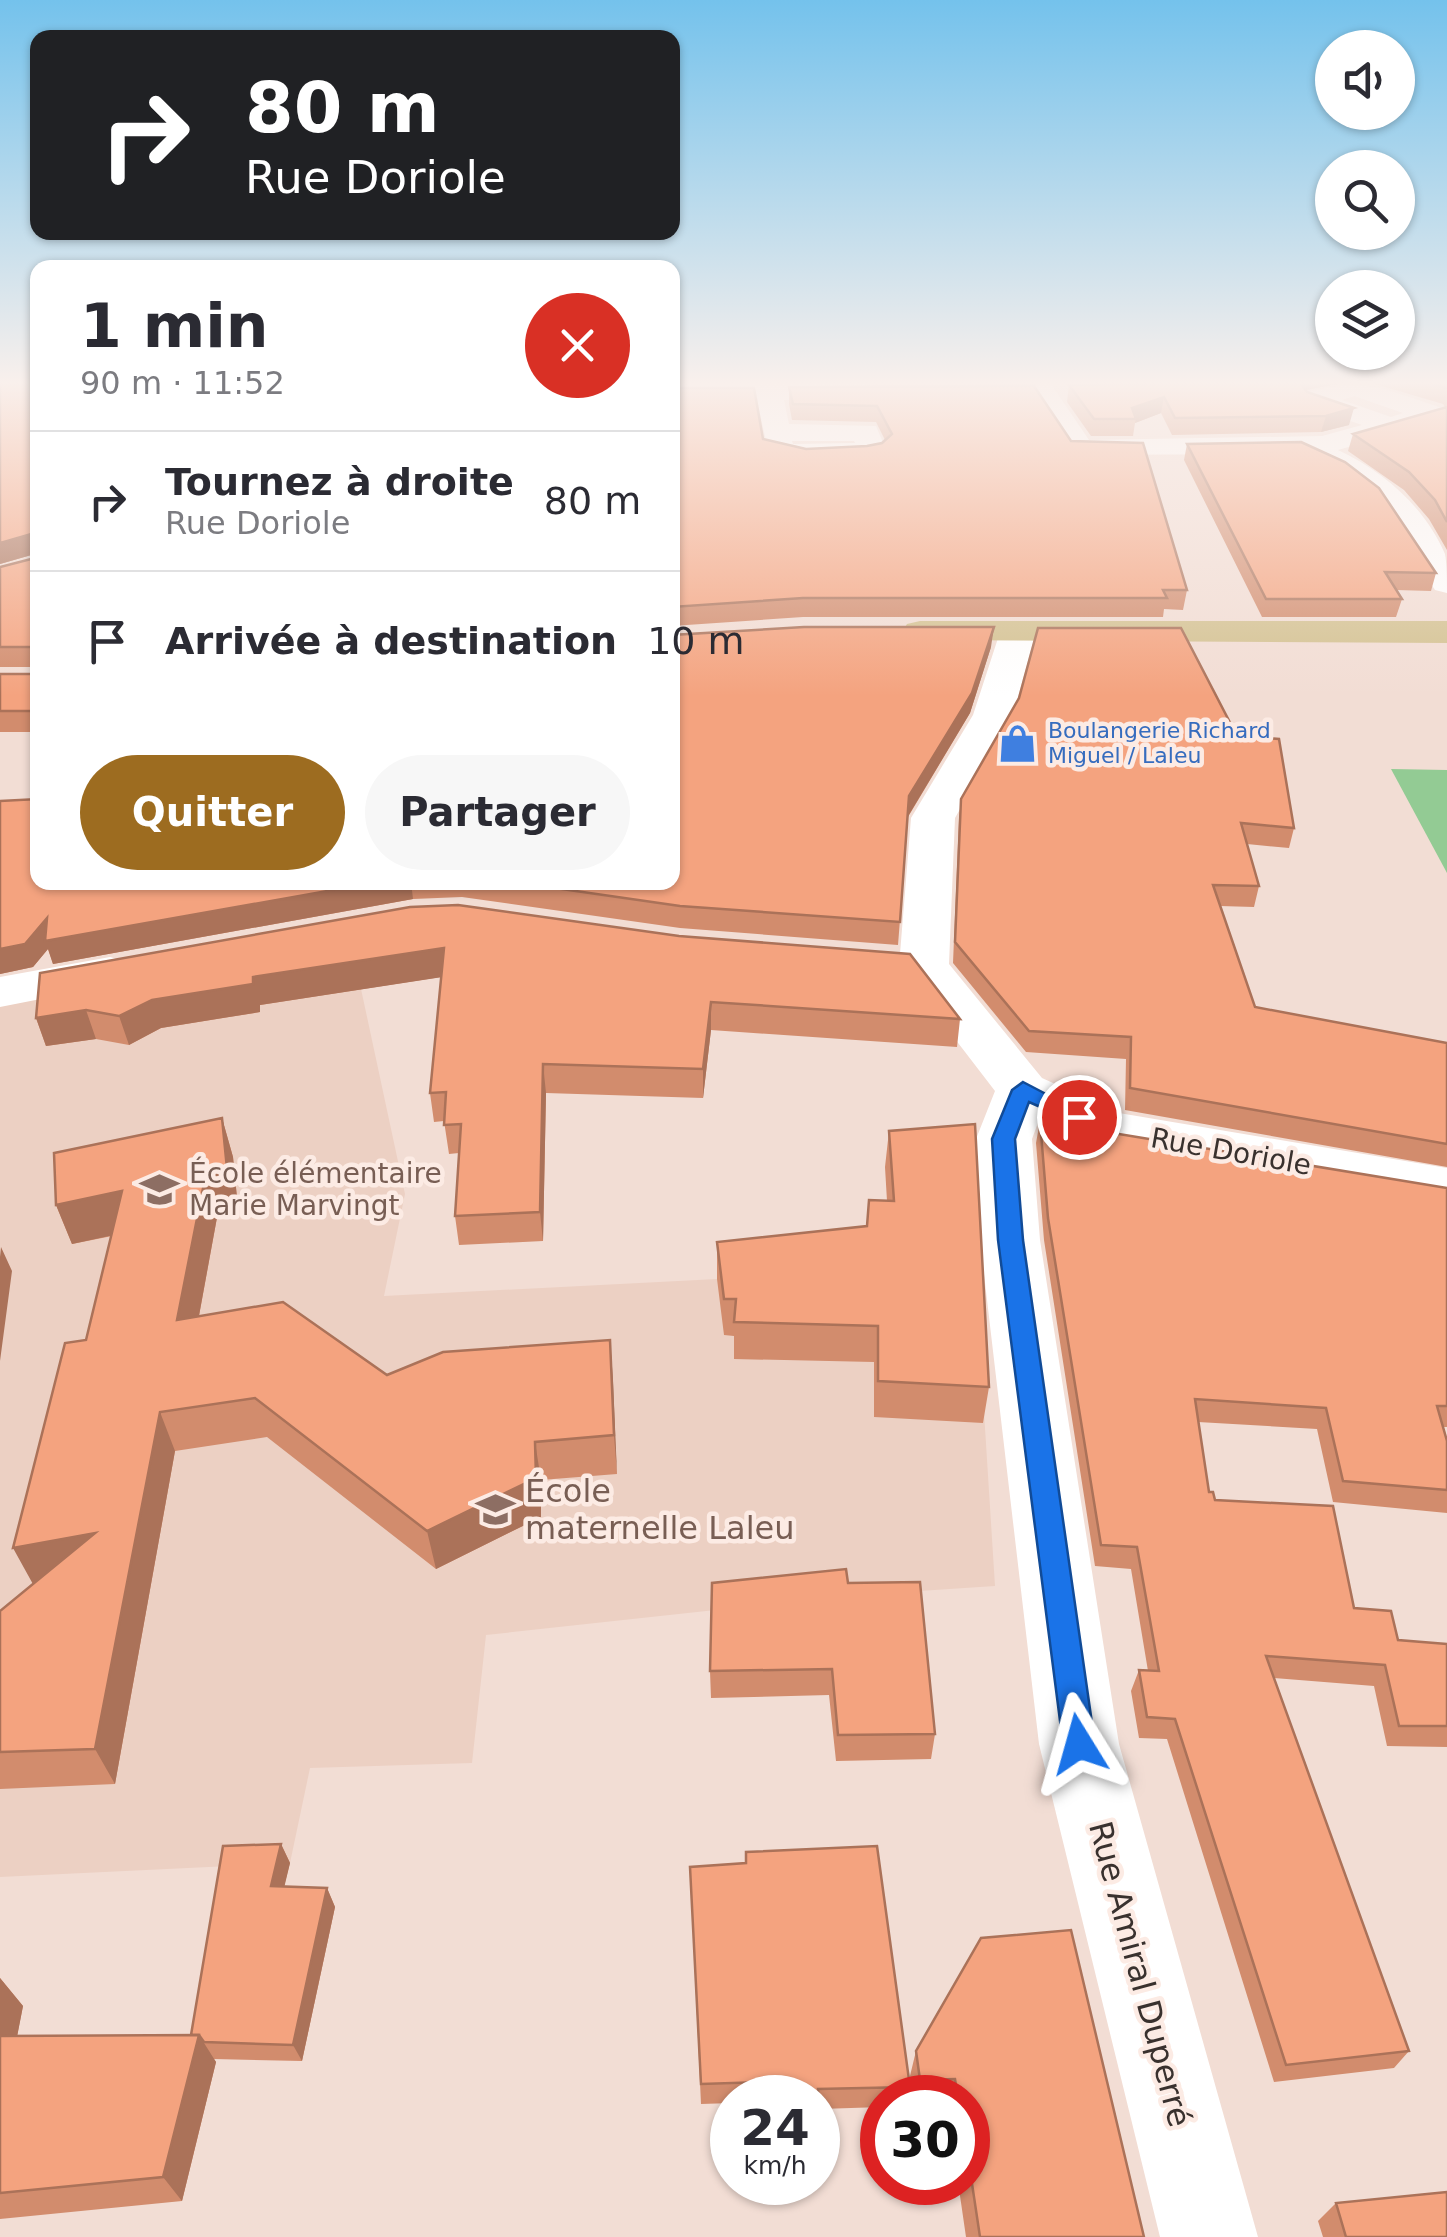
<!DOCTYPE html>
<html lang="fr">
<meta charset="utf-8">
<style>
body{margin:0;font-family:"DejaVu Sans",sans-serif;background:#f7f7f7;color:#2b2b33;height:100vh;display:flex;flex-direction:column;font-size:38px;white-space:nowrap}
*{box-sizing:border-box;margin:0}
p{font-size:32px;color:#7c7c81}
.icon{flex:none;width:55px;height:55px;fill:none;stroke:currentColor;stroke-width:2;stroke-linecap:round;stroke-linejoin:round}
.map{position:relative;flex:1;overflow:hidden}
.side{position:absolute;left:30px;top:260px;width:650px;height:630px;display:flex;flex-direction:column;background:#fff;border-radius:20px;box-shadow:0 2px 8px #0004}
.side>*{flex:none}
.hud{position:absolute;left:30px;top:30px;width:650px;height:210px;border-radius:20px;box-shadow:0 2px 8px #0004;background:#202124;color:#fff;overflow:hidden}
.buttons{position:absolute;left:1315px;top:30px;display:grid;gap:20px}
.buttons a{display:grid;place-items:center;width:100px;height:100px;border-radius:50%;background:#fff;box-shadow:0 2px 8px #0004;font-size:50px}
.speed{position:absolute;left:710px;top:2075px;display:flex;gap:20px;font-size:50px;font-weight:700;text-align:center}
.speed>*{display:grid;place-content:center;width:130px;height:130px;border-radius:50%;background:#fff;box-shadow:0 2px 8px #0004;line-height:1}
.speed small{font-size:25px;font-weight:400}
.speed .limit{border:15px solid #d22;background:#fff;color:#111}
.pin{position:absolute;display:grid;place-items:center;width:85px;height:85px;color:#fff;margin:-42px;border:5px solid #fff;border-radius:50%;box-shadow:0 2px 10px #0007}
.me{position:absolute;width:110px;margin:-55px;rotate:352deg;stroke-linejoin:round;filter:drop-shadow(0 0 8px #0008)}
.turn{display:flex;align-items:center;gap:35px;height:210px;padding:0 50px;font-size:45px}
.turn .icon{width:130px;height:130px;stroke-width:2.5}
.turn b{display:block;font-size:70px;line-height:85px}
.round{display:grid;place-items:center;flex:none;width:105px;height:105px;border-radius:52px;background:#f7f7f7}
.summary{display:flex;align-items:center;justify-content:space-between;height:170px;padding:0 50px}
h1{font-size:60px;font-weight:600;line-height:75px}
.action{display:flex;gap:20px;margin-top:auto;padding:20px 50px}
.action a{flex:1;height:115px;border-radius:60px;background:#9d6c20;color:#fff;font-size:40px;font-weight:600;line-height:115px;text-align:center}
.action a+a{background:#f7f7f7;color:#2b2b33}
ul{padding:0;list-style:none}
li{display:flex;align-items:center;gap:30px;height:140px;padding:0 50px;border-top:2px solid #e1e1e2}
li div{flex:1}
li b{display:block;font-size:38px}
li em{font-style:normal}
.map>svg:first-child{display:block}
</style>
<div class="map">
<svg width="1447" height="2237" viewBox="0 0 1447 2237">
<rect width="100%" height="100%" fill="#f2ddd4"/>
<path fill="#ecd0c3" d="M352,947L405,1194L384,1296L717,1279L974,1254L995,1586L844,1596L486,1635L472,1763L310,1768L290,1863L0,1877V1003Z"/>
<path fill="#93cb94" d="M1391,769L1447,770V873Z"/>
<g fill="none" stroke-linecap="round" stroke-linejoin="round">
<path fill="#fff" fill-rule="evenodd" d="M864,383L873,385L877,391L873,397L784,400L789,424L876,426L887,452L872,461L770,459L757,400L672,401V385ZM792,441H854L855,443L793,444Z
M1040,383L1051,384L1089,440L1322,436L1362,425L1304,405L1301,399L1304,393C1367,377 1383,389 1442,408L1446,414L1442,420L1338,450C1383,471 1425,507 1445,554C1447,564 1447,581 1447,593L1435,590L1377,502L1343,475L1298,454L1070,455L1029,390ZM1354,396L1403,413L1391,417L1342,400Z
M1018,621L1031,624L1036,632L1013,715L955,818L949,964L1042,1078L1119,1113L1447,1168V1208L1107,1149L1039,1120L1032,1139L1040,1240L1119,1744L1258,2237H1160L1039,1744L980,1240L976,1139L995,1091L899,966L911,818L973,715L1000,632L1005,624Z
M110,957L127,962L135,972L127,982L0,1007V977Z"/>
<path fill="#d3c190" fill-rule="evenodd" d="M920,621H1447V643L907,640L902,632L907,624Z"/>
</g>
<path fill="#d28c6d" d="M0,383H38V732H0V674H34V667H0V567L35,558V554L0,564Z
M1342,383L1305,390L1349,425L1321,432L1172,435L1161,413L1135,423L1133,436H1091L1067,402L1069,385Z
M1350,383H1447V550L1429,519L1404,490L1348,451L1353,434L1446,408L1443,404L1375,384Z
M789,387L1071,441L1187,590L1183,610L1164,609L1163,617H803L672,626V388L763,439L806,449L867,446L882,443L885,440L876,422L792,420L789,404Z
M1187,444L1436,573L1431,591L1396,590L1402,599L1396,617H1262L1184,460Z
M991,647L970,713L908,817L898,945L680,928L462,897L413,899L53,964L48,949L33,967L0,974V801L38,882H672Z
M1237,736L1294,828L1289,848L1247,844L1259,886L1254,907L1220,906L1255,1007L1447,1043V1167L1125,1110L1126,1059L1026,1052L953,963L959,819L961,799Z
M410,907L960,1019L957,1047L711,1030L703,1098L546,1093L543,1241L459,1245L455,1216L459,1153L449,1154L444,1121L434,1122L430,1093L441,977L260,1005V1012L161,1028L129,1045L96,1039L46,1046L36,1018Z
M222,1118L233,1157L238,1208L218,1212L199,1316L387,1375L610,1340L617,1474L541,1480V1517L436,1569L267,1437L175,1451L115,1784L0,1789V1611L33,1584L86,1340L112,1236L72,1244L56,1205Z
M1040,1121L1447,1188V1427H1443L1447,1441V1513L1333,1502L1317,1429L1198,1422L1209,1492L1215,1500L1354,1608L1398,1640L1447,1644V1747L1387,1746L1374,1686L1274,1678L1409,2051L1394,2068L1274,2082L1167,1739L1139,1738L1131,1691L1139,1670L1148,1671L1131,1569L1095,1566L1044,1240L1036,1143Z
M889,1131L989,1387L983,1423L874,1417V1362L734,1359V1336L724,1335L717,1279V1242L867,1226L887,1201L885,1167Z
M848,1583L935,1734L931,1759L836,1761L829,1695L711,1698L710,1671Z
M281,1844L290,1863L284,1886L327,1888L335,1907L302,2061L214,2059L216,2062L182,2201L0,2219V1978L23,2006L17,2036L191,2035Z
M690,1867L909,2080L916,2051L981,1938L1144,2237H966L958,2182H968V2098H911L910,2089L908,2098H882V2107L820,2109L822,2137L819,2155L818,2156V2098H732V2103L701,2104Z
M1336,2203L1447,2237H1323L1318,2221Z"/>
<path fill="#ab7259" d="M1302,383H1342L1301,391Z
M1164,397L1161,413L1135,423L1136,419L1132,408Z
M1354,408L1349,425L1321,432L1326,416Z
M35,533L38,553L0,564V543Z
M994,627L991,647L970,713L907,818L909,796Z
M378,882H411L413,899L53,964L48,949L33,967L0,974V949L47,918Z
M444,948L449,976L260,1005V1012L161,1028L129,1045L119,1016L152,1000L253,977Z
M711,1002V1030L703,1098V1069Z
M86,1010L96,1039L46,1046L36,1018Z
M543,1064L546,1093L543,1241L540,1212Z
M222,1118L233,1157L238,1208L218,1212L191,1359L177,1320L206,1173Z
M122,1191L137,1230L72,1244L56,1205Z
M1,1247L12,1271L0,1361V1257Z
M610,1340L613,1380L617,1474L614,1435Z
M160,1412L175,1451L115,1784L95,1749Z
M535,1442L541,1480V1517L436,1569L427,1531Z
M95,1533L34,1586L13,1548Z
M281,1844L290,1863L280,1905L271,1886Z
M327,1888L335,1907L302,2061L293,2045Z
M0,1978L23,2006L12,2063L0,2050Z
M199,2035L216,2062L182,2201L163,2177Z"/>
<path fill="#f4a37f" stroke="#ab7259" stroke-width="2.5" d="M0,383H38V711H0V674H34V647H0V567L35,558V533L0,543Z
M1154,383H1302L1301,384L1307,392L1354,408L1326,416L1175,418L1164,397L1132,408L1136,419H1094L1069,385Z
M1429,383H1447V388Z
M1034,386L1071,441L1143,443L1187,590H1163L1167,598H803L672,607V388H754L763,439L806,449L867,446L882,443L892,434L877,406L793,404L789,387Z
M1447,407V522L1435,500L1409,472L1353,434Z
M1301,442L1345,462L1379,488L1436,573L1385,572L1402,599H1266L1187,444Z
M804,627H994L972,693L909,796L900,922L680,906L513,882H672V635Z
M1038,628H1181L1237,736L1279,739L1294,828L1241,823L1259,886L1213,885L1255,1007L1447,1043V1144L1130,1088L1131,1037L1029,1031L955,942L961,799L1019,698Z
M38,799V882H378L45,941L47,918L25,944L0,949V801Z
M458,905L679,936L910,954L960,1019L711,1002L703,1069L543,1064L540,1212L455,1216L461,1124L444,1125L446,1092L430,1093L444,948L253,977V984L152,1000L119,1016L86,1010L36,1018L40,973L410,907Z
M222,1118L227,1169L206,1173L177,1320L283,1302L387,1375L443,1352L610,1340L614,1435L535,1442L536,1478L427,1531L255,1398L160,1412L95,1749L0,1752V1611L95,1533L13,1548L65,1343L86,1340L122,1191L56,1205L54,1153Z
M1040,1121L1447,1188V1406H1437L1447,1441V1490L1343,1481L1326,1408L1195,1399L1209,1492H1213L1215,1500L1333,1506L1354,1608L1391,1611L1398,1640L1447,1644V1726H1399L1385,1665L1266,1656L1409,2051L1286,2065L1175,1719L1147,1717L1139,1670L1159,1671L1137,1547L1101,1545L1048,1218Z
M975,1124L989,1387L878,1381V1326L734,1322L736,1299H724L717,1242L867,1226L869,1200L894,1201L889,1131Z
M846,1569L848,1583L920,1582L935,1734L838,1735L832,1669L710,1671L712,1583Z
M281,1844L271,1886L327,1888L293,2045L204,2042L199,2035H191L223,1846Z
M877,1846L910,2087L818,2089L822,2137H818V2098H768L766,2082L701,2084L690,1867L746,1863V1852Z
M1071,1930L1144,2237H980L968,2157V2098H958L955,2079L920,2080L916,2051L981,1938Z
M199,2035L163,2177L0,2193V2036Z
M1447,2192V2237H1346L1336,2203Z"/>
<linearGradient id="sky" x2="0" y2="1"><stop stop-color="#74c2ec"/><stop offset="0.55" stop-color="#f9f0ec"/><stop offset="1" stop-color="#f9f0ec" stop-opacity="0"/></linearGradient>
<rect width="1447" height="696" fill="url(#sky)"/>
<path fill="#1a73e8" stroke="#114b97" stroke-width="2.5" d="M1023,1082L1090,1117L1079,1124L1029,1102L1015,1139L1023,1240L1095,1744L1091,1755L1079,1760L1067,1755L1063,1744L998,1240L992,1139L1012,1090Z"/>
<defs>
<symbol id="shop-bare" viewBox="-9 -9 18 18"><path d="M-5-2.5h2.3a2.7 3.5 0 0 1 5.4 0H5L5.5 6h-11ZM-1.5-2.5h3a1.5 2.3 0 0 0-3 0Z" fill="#3f7fe0" stroke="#fcebe4" stroke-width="2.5" paint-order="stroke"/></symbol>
<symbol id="school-bare" viewBox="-9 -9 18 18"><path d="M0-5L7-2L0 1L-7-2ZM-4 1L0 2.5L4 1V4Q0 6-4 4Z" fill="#8d6e63" stroke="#fcebe4" stroke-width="2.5" paint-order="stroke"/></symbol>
</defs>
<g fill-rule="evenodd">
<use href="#shop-bare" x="990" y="716" width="55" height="55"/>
<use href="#school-bare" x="132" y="1162" width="55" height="55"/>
<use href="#school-bare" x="468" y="1482" width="55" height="55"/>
</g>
<g text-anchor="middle" stroke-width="9" stroke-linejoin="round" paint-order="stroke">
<g font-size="22" fill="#366cbe" stroke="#fcebe4" text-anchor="start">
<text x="1048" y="738">Boulangerie Richard<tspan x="1048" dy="25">Miguel / Laleu</tspan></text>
</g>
<g font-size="28" fill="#39312e" stroke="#fcebe4">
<text transform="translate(1231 1151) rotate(10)" y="10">Rue Doriole</text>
</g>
<g font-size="28" fill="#785e54" stroke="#fcebe4" text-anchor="start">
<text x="189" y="1183">École élémentaire<tspan x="189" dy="32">Marie Marvingt</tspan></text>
</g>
<g font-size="32" fill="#785e54" stroke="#fcebe4" text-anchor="start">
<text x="525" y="1502">École<tspan x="525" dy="37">maternelle Laleu</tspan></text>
</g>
<g font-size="32" fill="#39312e" stroke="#fcebe4">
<text transform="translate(1140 1974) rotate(75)" y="11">Rue Amiral Duperré</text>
</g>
</g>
</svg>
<div class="buttons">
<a><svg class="icon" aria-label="sound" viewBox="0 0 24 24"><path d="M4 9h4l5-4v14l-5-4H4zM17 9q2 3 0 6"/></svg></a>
<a><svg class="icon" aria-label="search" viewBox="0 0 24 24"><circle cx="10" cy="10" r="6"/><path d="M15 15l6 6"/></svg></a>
<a><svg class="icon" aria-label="layers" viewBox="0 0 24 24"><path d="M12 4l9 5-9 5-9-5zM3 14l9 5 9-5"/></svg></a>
</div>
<div class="speed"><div>24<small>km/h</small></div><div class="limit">30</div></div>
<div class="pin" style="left:1079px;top:1117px;background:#d93025"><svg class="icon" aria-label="arrive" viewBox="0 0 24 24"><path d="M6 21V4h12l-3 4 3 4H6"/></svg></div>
<svg class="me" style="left:1079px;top:1744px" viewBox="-20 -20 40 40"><path d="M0-17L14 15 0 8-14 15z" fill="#1a73e8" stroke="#fff" stroke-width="4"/></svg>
<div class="hud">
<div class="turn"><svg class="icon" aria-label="right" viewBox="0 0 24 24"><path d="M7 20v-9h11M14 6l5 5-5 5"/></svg><div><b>80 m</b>Rue Doriole</div></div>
</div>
<section class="side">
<div class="summary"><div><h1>1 min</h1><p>90 m · 11:52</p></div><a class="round" style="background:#d93025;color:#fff"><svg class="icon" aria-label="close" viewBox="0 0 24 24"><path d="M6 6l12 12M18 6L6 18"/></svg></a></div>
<ul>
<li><svg class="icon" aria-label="right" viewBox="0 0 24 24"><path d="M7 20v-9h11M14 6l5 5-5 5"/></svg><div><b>Tournez à droite</b><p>Rue Doriole</p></div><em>80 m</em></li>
<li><svg class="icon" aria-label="arrive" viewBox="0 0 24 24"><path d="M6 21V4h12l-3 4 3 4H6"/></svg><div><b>Arrivée à destination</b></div><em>10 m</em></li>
</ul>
<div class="action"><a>Quitter</a><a>Partager</a></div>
</section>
</div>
